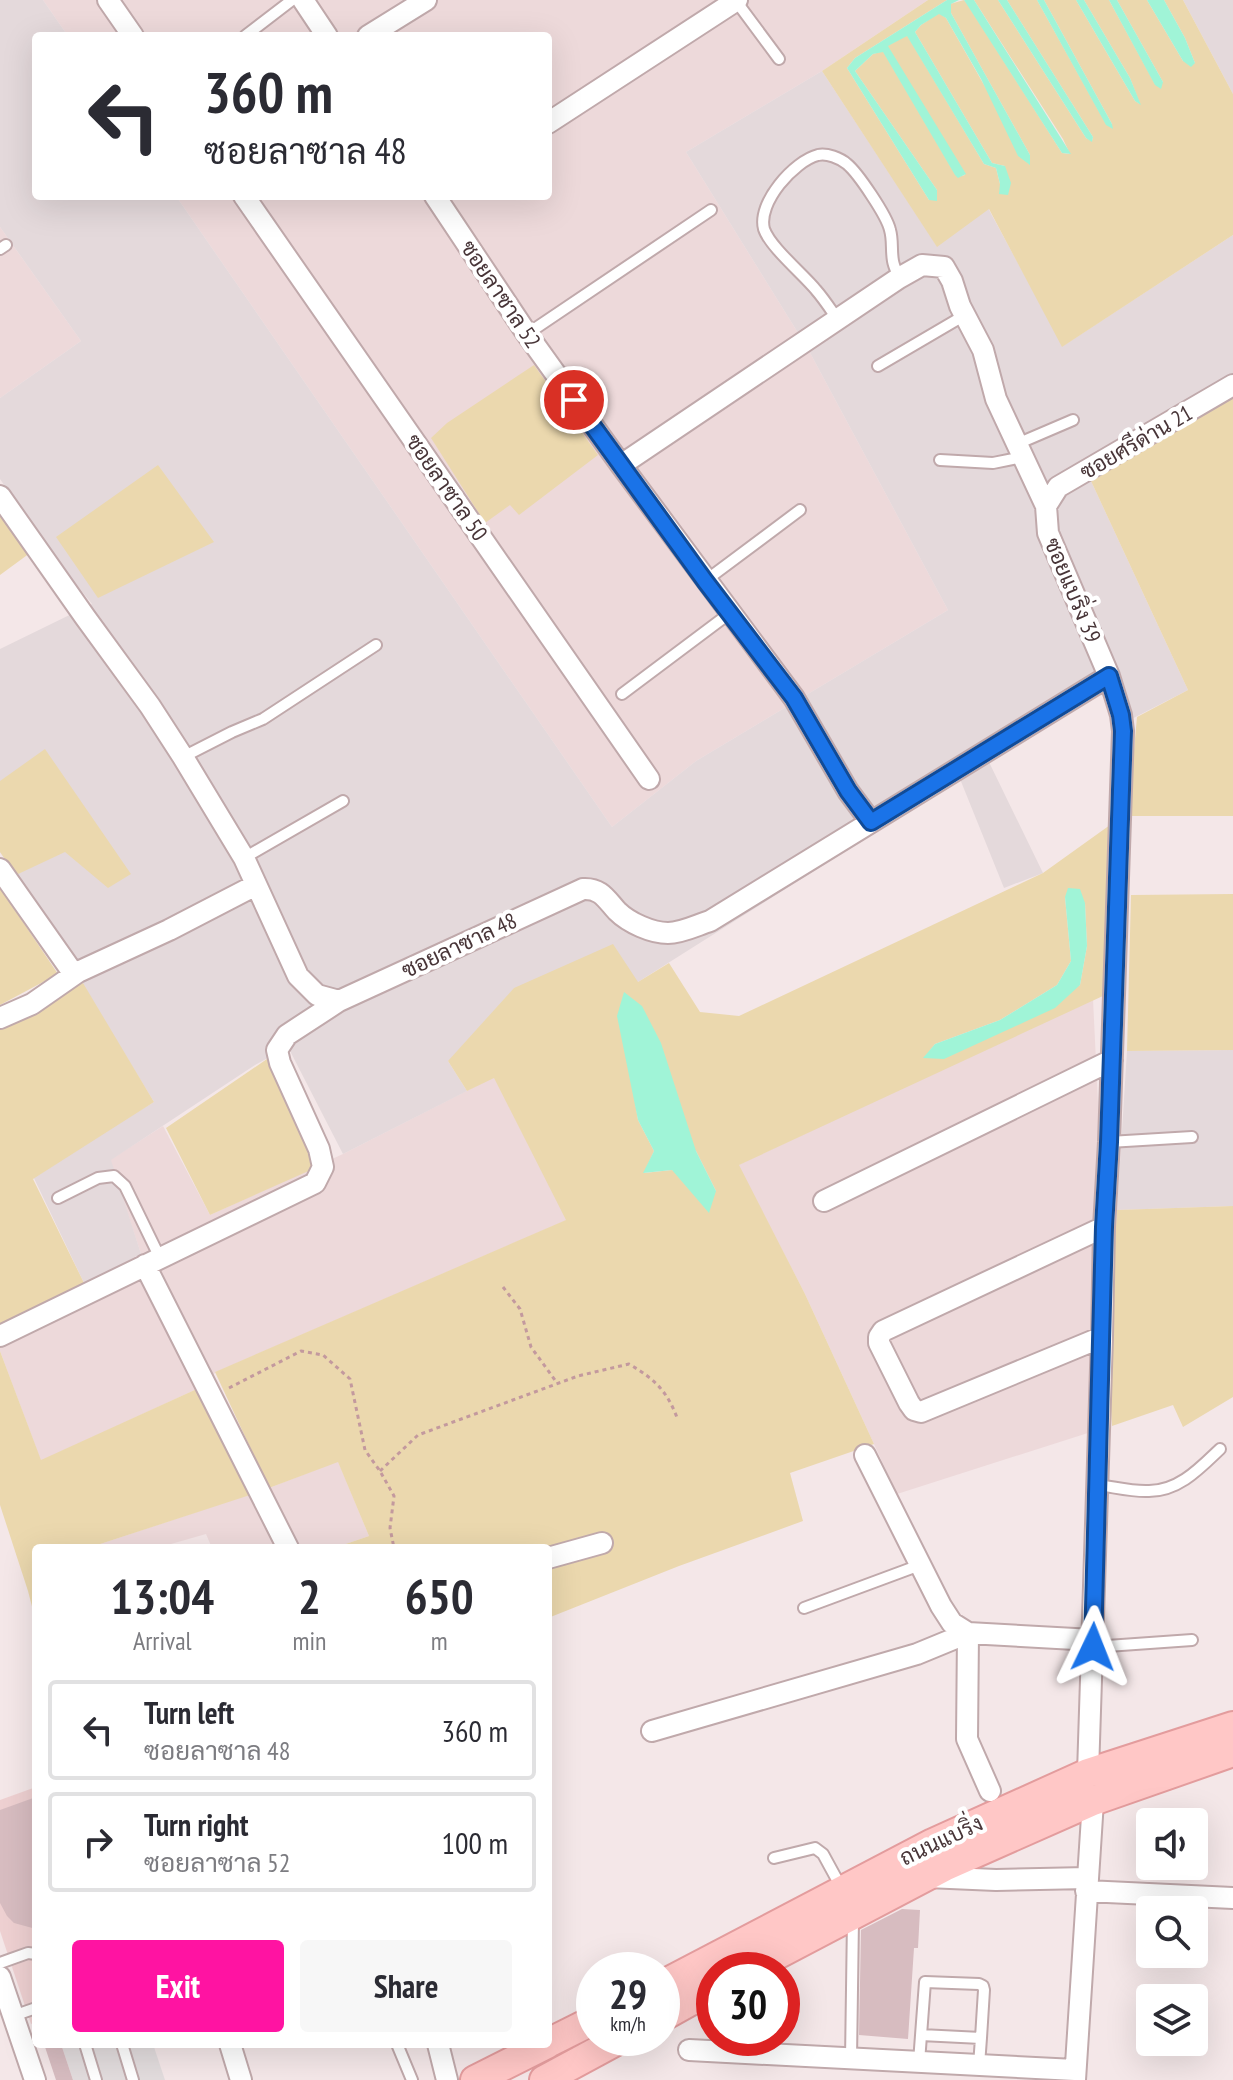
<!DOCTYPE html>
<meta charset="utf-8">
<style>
body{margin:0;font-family:"PT Sans Narrow",Sarabun,sans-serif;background:#f7f7f7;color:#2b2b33;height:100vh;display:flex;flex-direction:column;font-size:30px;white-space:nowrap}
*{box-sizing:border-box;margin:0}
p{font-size:26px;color:#7c7c81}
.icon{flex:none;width:44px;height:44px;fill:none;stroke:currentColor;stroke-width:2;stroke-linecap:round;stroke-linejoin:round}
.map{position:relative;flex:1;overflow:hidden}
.details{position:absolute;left:32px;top:1544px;width:520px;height:504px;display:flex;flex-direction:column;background:#fff;border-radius:8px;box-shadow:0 8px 32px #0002}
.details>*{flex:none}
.guide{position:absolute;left:32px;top:32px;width:520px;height:168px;border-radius:8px;box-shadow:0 8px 32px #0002;background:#fff;color:#2b2b33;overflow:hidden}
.controls{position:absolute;left:1136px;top:1808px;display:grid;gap:16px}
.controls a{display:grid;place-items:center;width:72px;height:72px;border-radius:8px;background:#fff;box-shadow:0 8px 32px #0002;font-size:40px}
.speed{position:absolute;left:576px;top:1952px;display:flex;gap:16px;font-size:40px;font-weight:700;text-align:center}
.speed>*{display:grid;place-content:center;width:104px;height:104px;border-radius:50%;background:#fff;box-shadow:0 8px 32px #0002;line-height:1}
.speed small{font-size:20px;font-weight:400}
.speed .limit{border:12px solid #d22;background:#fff;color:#111}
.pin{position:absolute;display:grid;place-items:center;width:68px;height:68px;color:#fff;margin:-34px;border:4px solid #fff;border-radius:50%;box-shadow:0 2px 8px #0007}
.me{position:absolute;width:88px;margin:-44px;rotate:2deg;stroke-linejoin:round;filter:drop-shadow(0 0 6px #0008)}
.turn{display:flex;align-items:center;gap:28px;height:168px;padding:0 40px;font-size:36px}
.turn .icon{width:104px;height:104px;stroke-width:2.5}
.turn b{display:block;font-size:56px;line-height:68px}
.eta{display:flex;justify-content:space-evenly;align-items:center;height:136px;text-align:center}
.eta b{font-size:48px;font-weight:600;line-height:56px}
.primary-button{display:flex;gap:16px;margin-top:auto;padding:16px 40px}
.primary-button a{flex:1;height:92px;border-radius:8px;background:#ff13a2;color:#fff;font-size:32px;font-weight:600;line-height:92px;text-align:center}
.primary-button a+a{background:#f7f7f7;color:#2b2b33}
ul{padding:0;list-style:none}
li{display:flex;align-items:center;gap:24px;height:100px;margin:0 16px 12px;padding:0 24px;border:4px solid #e1e1e2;border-radius:8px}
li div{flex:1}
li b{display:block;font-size:30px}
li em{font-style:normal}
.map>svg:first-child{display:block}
</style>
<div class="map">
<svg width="1233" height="2080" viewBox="0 0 1233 2080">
<rect width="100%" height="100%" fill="#f4e7e8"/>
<path fill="#edd9da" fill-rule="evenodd" d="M43,0H928L822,71L686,152L808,349L948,610L696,761L612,827L176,196H548V36H68ZM534,365L519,514L510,504L484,522Z
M0,227L81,341L0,398Z
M1093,999L1100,1145L1091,1432L897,1494L805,1294L738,1165Z
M494,1077L567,1220L216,1372L199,1388L41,1461L0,1351V1324L141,1254L110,1160L163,1126L210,1215L343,1154Z
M338,1461L369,1536L334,1548H212L206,1534L157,1548H88L269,1488Z"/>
<path fill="#e4d9db" d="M0,0H43L68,36H36V196H176L612,827L696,761L948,610L808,349L686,152L822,71L937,246L988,208L1063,346L1233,235V398L1091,481L1188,690L1116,727L1104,698L1098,691L988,760L1043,873L1004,888L960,779L638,982L448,1061L467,1091L343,1154L288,1047L255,1065L111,1160L141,1254L84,1283L32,1174L154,1102L16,875L0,852V649L92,604L48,549L0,479V398L81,341L0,227Z
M1183,0H1233V94Z
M1233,1050V1206L1117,1210L1127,1051Z"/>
<path fill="#eed0d1" d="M36,1787V2022L31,2024L0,1931V1800Z"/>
<path fill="#ebd8ae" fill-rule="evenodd" d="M928,0H947L855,58L847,68L929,200L937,190L855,71L873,54L883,51L955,174L958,177L965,175L887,46L907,35L984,164L996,168L1000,184L1005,166L992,163L915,32L921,25L939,13L946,18L1029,164L1030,155L951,13L950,4L964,0L968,5L1062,153L1070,154L1063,139L974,0H998L1086,138L1092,141L1093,137L1007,0H1037L1106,124L1112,128V124L1044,0H1076L1135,101L1140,104L1130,78L1084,0H1109L1155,84L1163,82L1117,0H1147L1183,61L1195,63L1185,38L1164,0H1183L1233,94V235L1062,347L989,209L937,247L822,71Z
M534,365L598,455L519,515L510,505L485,523L431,438L447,423Z
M1233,398V816H1128L1137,717L1188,690L1091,481Z
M158,465L214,542L98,598L56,537Z
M0,512L30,553L0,575Z
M45,749L131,874L108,888L65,852L16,875L0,852V781Z
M1110,825L1105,995L739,1165L805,1294L874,1444L790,1473L803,1521L679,1566L548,1618V1548H334L369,1536L338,1462L269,1488L215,1372L566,1220L494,1078L467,1091L448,1061L514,988L613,944L638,982L669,963L700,1012L739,1016L1043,873ZM1065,897L1085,903L1087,946L1080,985L924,1058L935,1044L1000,1020L1057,985L1071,961ZM632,1084L696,1151L716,1191L672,1170L644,1173L654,1151L638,1120Z
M0,888L58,974L0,1005Z
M1233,894V1050L1127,1051L1131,895Z
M83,983L154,1102L33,1179L84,1283L0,1324V1023Z
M267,1059L315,1155L313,1169L210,1215L166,1128Z
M1233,1206V1397L1183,1427L1173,1405L1112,1426L1108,1360L1117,1210Z
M0,1351L41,1460L199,1388L250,1495L88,1548H36V1622L28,1591L0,1505Z"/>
<path fill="#e2dcdd" d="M61,2044H153L165,2080H73Z"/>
<path fill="#a0f4d7" d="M947,0H959L951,4V13L1030,155V165L1018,156L981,79L946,18L939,14L921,25L915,32L992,163L1005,166L1011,183L1008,195L999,194L1000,184L996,168L984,164L907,36L888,46L966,174L958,178L955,175L883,52L873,54L855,71L937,190V201L929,200L847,68L855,58Z
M964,0H974L1071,154L1062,153Z
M998,0H1007L1093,137L1092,142L1086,138Z
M1037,0H1044L1112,124L1113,129L1106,125Z
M1076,0H1084L1130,78L1141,105L1135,101Z
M1109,0H1117L1163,82L1161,89L1155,85Z
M1147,0H1164L1185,38L1195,63L1191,67L1183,61Z
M1068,888L1080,889L1085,903L1087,946L1080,985L1055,1008L944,1059L923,1058L935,1044L1000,1020L1057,985L1071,961L1065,897Z
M624,992L642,1006L661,1043L696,1151L716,1191L709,1213L672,1170L643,1173L654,1151L638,1120L617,1016Z"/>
<path fill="#d7bcc0" d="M36,1797V1929L14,1923L7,1916L0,1903V1810Z
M902,1909L920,1910L918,1948H914L908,2039L859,2035L861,1930Z
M44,2044H61L73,2080H56Z"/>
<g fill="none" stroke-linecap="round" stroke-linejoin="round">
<defs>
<path id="service" d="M736,1L779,59
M245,36L292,0
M0,249L6,245
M838,320C831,310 824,299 816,290C804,275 770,247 764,229C757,203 794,161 818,155C827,153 840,158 847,164C858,173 887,216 890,230C893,240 891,250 893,261C894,267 897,272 899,278
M527,334L711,210
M878,366L965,315
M1017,444L1073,420
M940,460L993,463L1023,457
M705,581L800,510
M622,694L730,613
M183,757L232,732L263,719L376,645
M244,858L343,801
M1109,1142L1192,1137
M58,1198L98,1178L114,1176L125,1186L160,1258
M1098,1485C1114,1487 1133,1492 1149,1491C1179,1491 1200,1468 1220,1449
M804,1608L920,1565
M1093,1647L1192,1640
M774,1858L815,1848L823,1854L841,1887
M0,1963L28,1953L36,1954
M13,2016L36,2008
M85,2044L96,2080
M122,2044L133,2080
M397,2044L412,2080
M851,2059L853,1919
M919,2062L925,1982L979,1984L983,1986L984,1990L981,2038L921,2035
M979,2065L981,2038"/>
<path id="minor" d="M108,0L133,36
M303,0L327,36
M368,36L426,0
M548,123L737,0
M244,196L649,779
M435,196L527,334L621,465L794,698L848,791L871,822
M621,465L899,278L922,265L944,267L952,281L960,306L983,350L996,399L1046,506L1048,533L1109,676L1121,715L1123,731L1109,1142L1104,1227L1102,1337L1088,1773
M0,496L85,617L150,706L183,757L244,858L298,976L317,995L339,1001L583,889C601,888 606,899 617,911C629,923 652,933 668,933C682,933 697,925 710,921L1109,676
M1046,506L1058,487L1233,385
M0,869L71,970L78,972L169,930L256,885
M0,1018L32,1004L78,972
M824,1201L1112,1060
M145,1265L288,1548
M0,1336L315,1183L323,1167L319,1149L280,1063L277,1050L287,1035L339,1001
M1102,1337L921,1412L914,1410L909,1403L879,1343V1337L883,1331L1104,1227
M865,1455L941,1606L952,1623L968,1633L1093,1640
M548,1558L602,1543
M652,1731L917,1654L968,1633L967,1739L990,1791
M927,1877L996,1880L1087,1878
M1086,1891L1233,1898
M0,1977L35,2080
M230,2044L241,2080
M438,2044L447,2080
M689,2050L1075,2070
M1075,2080L1093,1801"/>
<path id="secondary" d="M748,1970L944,1867L1093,1801L1233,1752
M662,1985L933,1843L1088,1773L1233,1726
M662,2017L714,1988
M548,2043L594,2020
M475,2080L547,2044
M544,2080L622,2038"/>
</defs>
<use href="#service" stroke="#c0a9ab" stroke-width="14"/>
<use href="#minor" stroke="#c0a9ab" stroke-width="24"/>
<use href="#secondary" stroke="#e39c9d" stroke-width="32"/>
<path stroke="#c3999e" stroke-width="3" stroke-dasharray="4 4" stroke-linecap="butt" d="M503,1287L520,1309L531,1347L557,1383
M229,1388L301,1351L323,1355L350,1379L365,1450L380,1471L394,1496L390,1528L394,1548
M380,1471L418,1435L578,1376L629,1364C656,1380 667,1391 678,1420"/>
<use href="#service" stroke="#fff" stroke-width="10"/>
<use href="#minor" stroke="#fff" stroke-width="20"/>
<use href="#secondary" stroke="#ffc7c6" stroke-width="28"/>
</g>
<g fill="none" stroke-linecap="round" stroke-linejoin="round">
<defs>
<path id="route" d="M574,400L705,581L794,698L848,791L871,822L1109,676L1121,715L1123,731L1109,1142L1104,1227L1093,1647"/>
</defs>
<use href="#route" stroke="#114b97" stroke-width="20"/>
<use href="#route" stroke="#1a73e8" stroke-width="14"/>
</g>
<g text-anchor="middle" stroke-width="8" stroke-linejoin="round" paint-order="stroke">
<g font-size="22" fill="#483538" stroke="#fff">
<text transform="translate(501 294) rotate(56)" y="8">ซอยลาซาล 52</text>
<text transform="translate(1136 442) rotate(-30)" y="8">ซอยศรีด่าน 21</text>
<text transform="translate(447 487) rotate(55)" y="8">ซอยลาซาล 50</text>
<text transform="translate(1073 590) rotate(67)" y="8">ซอยแบริ่ง 39</text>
<text transform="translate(459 945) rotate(-25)" y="8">ซอยลาซาล 48</text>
<text transform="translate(941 1840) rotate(-25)" y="8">ถนนแบริ่ง</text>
</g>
</g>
</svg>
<div class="controls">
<a><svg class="icon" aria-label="sound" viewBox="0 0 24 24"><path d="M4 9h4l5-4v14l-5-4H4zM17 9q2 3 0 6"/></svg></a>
<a><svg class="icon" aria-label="search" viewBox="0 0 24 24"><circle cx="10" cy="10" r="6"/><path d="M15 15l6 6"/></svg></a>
<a><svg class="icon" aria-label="layers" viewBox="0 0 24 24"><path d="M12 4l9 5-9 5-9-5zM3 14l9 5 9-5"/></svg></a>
</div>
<div class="speed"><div>29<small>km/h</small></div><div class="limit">30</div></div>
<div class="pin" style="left:574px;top:400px;background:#d93025"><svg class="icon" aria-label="arrive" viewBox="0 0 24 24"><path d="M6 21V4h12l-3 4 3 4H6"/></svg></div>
<svg class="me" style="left:1093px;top:1647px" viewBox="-20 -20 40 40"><path d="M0-17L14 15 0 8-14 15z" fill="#1a73e8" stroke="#fff" stroke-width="4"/></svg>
<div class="guide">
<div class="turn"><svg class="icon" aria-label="left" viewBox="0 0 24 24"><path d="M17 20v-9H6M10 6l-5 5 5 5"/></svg><div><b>360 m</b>ซอยลาซาล 48</div></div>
</div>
<section class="details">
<div class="eta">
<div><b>13:04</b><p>Arrival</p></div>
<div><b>2</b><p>min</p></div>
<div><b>650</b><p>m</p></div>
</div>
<ul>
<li><svg class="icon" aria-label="left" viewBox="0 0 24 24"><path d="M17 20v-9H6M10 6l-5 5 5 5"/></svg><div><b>Turn left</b><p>ซอยลาซาล 48</p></div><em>360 m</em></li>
<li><svg class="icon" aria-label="right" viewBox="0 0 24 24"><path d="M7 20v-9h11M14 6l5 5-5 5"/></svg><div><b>Turn right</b><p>ซอยลาซาล 52</p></div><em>100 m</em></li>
</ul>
<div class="primary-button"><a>Exit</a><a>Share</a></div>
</section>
</div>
